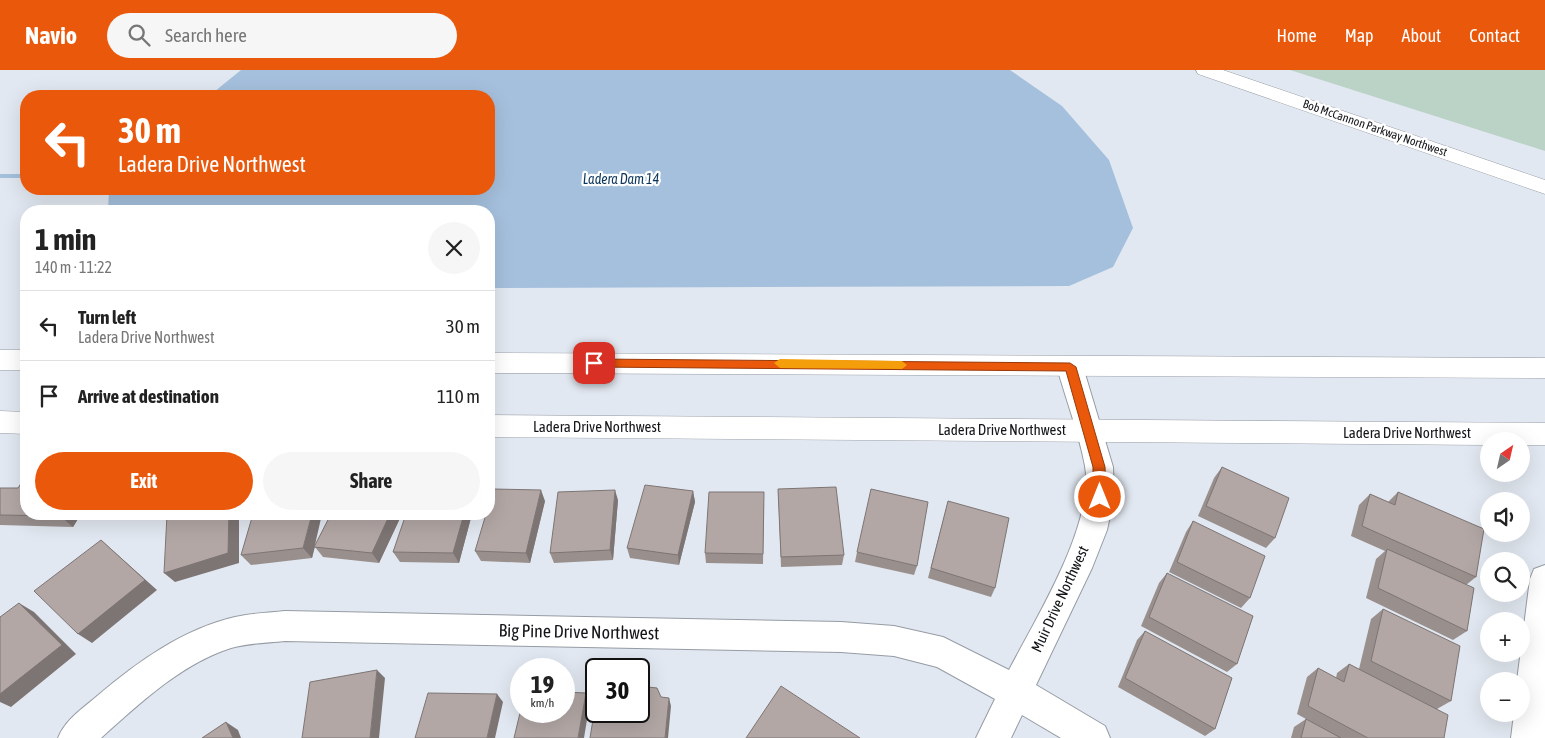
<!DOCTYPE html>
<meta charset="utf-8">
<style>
body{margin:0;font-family:"Asap Condensed",sans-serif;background:#f6f6f6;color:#222;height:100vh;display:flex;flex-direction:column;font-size:19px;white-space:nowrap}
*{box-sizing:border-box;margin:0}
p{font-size:16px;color:#767676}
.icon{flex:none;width:28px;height:28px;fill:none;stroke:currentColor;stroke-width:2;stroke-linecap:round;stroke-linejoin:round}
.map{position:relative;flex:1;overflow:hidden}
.side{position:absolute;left:20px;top:135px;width:475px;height:315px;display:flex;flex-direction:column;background:#fff;border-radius:20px;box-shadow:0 5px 20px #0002}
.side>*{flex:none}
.banner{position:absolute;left:20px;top:20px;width:475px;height:105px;border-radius:20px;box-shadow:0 5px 20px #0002;background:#ea580c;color:#fff;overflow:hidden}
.needle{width:32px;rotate:34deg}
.tools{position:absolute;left:1480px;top:362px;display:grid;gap:10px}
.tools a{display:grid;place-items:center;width:50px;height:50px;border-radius:50%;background:#fff;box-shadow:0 5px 20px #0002;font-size:25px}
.speed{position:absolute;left:510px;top:588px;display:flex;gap:10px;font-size:25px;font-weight:700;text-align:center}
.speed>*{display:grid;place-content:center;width:65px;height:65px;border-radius:50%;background:#fff;box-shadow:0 5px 20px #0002;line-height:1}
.speed small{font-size:12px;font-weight:400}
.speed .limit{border:2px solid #111;border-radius:8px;background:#fff;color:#111}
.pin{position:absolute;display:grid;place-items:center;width:42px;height:42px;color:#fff;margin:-21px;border-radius:10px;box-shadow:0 2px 8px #0006}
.me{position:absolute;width:55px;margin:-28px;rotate:0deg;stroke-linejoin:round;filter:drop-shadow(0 0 4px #0008)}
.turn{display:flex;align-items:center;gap:18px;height:105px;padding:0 15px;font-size:22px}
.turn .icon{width:65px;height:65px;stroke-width:2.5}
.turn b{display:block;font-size:35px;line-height:42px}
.round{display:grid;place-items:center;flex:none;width:52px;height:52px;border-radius:26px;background:#f6f6f6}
.headline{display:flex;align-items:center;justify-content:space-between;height:85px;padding:0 15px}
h1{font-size:30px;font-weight:700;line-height:38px}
.button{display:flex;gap:10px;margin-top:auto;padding:10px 15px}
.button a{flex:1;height:58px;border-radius:30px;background:#ea580c;color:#fff;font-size:20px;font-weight:700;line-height:58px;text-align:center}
.button a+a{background:#f6f6f6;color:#222}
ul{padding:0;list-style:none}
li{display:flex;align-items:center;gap:15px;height:70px;padding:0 15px;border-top:1px solid #e0e0e0}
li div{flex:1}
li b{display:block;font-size:19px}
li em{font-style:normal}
header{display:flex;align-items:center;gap:30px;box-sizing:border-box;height:70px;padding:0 25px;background:#ea580c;color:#fff}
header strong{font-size:24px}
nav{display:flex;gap:28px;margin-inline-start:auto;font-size:18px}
.search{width:350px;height:45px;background:#f6f6f6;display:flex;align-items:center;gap:12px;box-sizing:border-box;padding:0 18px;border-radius:28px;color:#767676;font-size:19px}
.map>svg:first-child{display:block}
</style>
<header>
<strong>Navio</strong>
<div class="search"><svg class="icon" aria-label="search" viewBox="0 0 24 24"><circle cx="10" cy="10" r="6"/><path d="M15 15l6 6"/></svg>Search here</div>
<nav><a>Home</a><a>Map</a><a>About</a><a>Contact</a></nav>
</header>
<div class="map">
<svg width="1545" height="668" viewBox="0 0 1545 668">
<rect width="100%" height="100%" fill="#e2e8f1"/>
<path fill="#bbd3c7" d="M1290,0H1545V81Z"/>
<path fill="#a5c0dd" d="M241,0H1010L1062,36L1109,90L1133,158L1113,197L1069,216L489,218V141H108L109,119H489V26H209Z"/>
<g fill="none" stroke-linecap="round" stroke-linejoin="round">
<path fill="#a5c0dd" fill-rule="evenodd" d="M0,104H26V108H0Z"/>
<defs>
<path id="minor" d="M1070,288L1079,290L1083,297L1113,397L1114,427L1107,460L1092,498L1036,615L1105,656L1110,668H1061L1022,645L1011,668H976L995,629L937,597L894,586L841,582L285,571C267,573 248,573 231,578C181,594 139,634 101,668H58C65,650 82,639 96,627C137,592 183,559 235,547C252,543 268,543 285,541L841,552L894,556L943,567L1009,600C1036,548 1095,454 1085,396C1079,363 1066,330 1057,297L1061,290Z
M1545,495V668H1511L1514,644H1521V611H1517L1530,509L1534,499Z"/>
<path id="tertiary" d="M1196,0H1223L1545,110V124L1198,4Z"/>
<path id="secondary" d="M0,280H26V300H0Z
M489,283L1545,288V308L489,303Z
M0,341L26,342V364L0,363Z
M489,345L1545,353V375H1521V371H1489V375L489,367Z"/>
</defs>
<use href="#minor" stroke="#969ca4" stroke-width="2"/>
<use href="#tertiary" stroke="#969ca4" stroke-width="1"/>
<use href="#secondary" stroke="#969ca4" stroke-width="1"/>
<use href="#minor" fill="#fff" fill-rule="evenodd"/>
<use href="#tertiary" fill="#fff" fill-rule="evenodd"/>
<use href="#secondary" fill="#fff" fill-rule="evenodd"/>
</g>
<path fill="#99908e" d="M1222,397L1275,468L1266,478L1198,446L1214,408Z
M0,418H18L26,444H81L73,457L0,455Z
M778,419L844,485L842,495L781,497Z
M693,421L695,432L679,495L630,488L627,478Z
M1398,422L1476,507L1466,515L1467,561L1453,570L1366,528L1376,489L1385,481L1351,466L1359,435L1370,424L1388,432Z
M618,430L613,490L554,493L550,483Z
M545,431L530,493L481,491L475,481Z
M948,431L995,518L991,527L928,508Z
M764,433L763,494L706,493L705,483Z
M331,444H402L379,493L323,487L315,477L312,488L251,495L241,485L315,476Z
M472,444L459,493L400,492L393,482Z
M1193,451L1250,528L1241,538L1169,502L1186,462Z
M857,482L917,496L914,505L855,492Z
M1167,503L1237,594L1227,602L1141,556L1159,513Z
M1383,539L1451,631L1437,639L1444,668H1291L1294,657L1306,649L1297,644L1307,607L1318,598L1336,608L1337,603L1349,594L1359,599L1371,549Z
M1145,561L1215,659L1205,666L1118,617L1137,570Z"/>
<path fill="#7d7574" d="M541,420L545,431L530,493L526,483Z
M615,420L618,430L613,490L610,480Z
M693,421L695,432L679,495L678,485Z
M62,444H81L73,457L60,446Z
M229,444H239V493L175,512L164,503Z
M312,444H322L312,488L303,478Z
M390,444H402L379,493L372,483Z
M464,444H472L459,493L453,483Z
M101,470L157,520L92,573L78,564Z
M19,533L34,542L76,584L11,637L0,632V624Z
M377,600L385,608L379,668H370Z
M586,623L590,631L584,668H578Z
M497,624L503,632L495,668H487Z
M669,628L671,636L668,668H665Z
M226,652L238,660L241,668H233Z"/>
<path fill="#b2a7a5" stroke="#7d7574" d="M1222,397L1289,428L1275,468L1206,436Z
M26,406V444H62L60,446L0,445V418H18Z
M645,415L693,421L678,485L627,478Z
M836,417L844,485L781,487L778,419Z
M493,419L541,420L526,483L475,481L486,444H489V433Z
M871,419L928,432L917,496L857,482Z
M615,420L610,480L550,483L558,422Z
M709,422H764L763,484L705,483Z
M1398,422L1484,459L1476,507L1362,456L1370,424L1395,435Z
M948,431L1009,448L995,518L931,498Z
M167,444H229L228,483L164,503Z
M253,444H312L303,478L241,485Z
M331,444H390L372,483L314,477Z
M406,444H464L453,483L393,482Z
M1193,451L1265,486L1250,528L1177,492Z
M101,470L145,510L78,564L34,521Z
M1387,479L1474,518L1467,561L1378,518Z
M1167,503L1253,546L1237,594L1149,547Z
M19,533L62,575L0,624V547Z
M1383,539L1460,576L1451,631L1371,591Z
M1145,561L1232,608L1215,659L1125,608Z
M1349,594L1448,645L1444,668H1368L1308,636L1318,598L1344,612Z
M377,600L370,668H302L310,612Z
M639,616L657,618L661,627L669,628L665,668H590L596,631V641H639Z
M781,616L860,668H746Z
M564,622L586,623L578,668H514L520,643H535L536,641H564Z
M428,623L497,624L487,668H415Z
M1306,649L1341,668H1301Z
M226,652L233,668H202Z"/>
<path fill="#ea580c" stroke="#983908" d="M594,289L1070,293L1076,297L1105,397L1106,427L1104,430L1100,432L1095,430L1093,427V397L1066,301L594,297L588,293Z"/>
<path fill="#f59e0b" d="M780,289L902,291L907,295L902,299L780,298L774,293Z"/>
<g text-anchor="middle" stroke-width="4.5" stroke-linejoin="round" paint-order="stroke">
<g font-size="12" fill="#131518" stroke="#fff">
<text transform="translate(1375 58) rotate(19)" y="4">Bob McCannon Parkway Northwest</text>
</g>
<g font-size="14" font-style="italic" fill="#0b355b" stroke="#fff">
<text x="621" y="114">Ladera Dam 14</text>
</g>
<g font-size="15" fill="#131518" stroke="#fff">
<text x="597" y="362">Ladera Drive Northwest</text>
<text x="1002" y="365">Ladera Drive Northwest</text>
<text x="1407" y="368">Ladera Drive Northwest</text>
<text transform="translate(1060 529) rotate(-65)" y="5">Muir Drive Northwest</text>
</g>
<g font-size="18" fill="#131518" stroke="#fff">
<text transform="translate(579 562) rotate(1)" y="6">Big Pine Drive Northwest</text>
</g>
</g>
</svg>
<div class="tools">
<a><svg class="needle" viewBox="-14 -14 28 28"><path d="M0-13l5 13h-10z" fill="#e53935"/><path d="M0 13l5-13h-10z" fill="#767676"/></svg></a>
<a><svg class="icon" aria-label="sound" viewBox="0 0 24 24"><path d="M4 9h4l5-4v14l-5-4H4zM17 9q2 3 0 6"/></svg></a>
<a><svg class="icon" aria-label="search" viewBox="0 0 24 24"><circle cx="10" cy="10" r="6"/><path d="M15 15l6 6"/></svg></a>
<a>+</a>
<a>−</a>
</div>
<div class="speed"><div>19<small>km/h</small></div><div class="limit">30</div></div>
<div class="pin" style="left:594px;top:293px;background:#d93025"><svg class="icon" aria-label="arrive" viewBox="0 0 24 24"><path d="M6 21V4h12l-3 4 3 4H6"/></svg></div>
<svg class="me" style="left:1100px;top:427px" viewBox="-20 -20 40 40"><circle r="17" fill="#ea580c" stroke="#fff" stroke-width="3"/><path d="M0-11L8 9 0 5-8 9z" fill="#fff"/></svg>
<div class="banner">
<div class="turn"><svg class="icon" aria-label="left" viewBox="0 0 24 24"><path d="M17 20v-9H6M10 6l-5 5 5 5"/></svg><div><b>30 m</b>Ladera Drive Northwest</div></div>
</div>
<section class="side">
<div class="headline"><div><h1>1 min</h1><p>140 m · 11:22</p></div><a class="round"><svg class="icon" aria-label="close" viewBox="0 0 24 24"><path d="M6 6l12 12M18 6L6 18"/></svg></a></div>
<ul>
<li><svg class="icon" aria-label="left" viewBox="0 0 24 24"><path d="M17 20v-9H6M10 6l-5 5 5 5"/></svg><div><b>Turn left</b><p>Ladera Drive Northwest</p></div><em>30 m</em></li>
<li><svg class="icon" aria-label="arrive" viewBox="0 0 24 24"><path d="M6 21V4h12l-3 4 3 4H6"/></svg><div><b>Arrive at destination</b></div><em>110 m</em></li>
</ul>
<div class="button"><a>Exit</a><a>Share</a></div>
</section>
</div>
